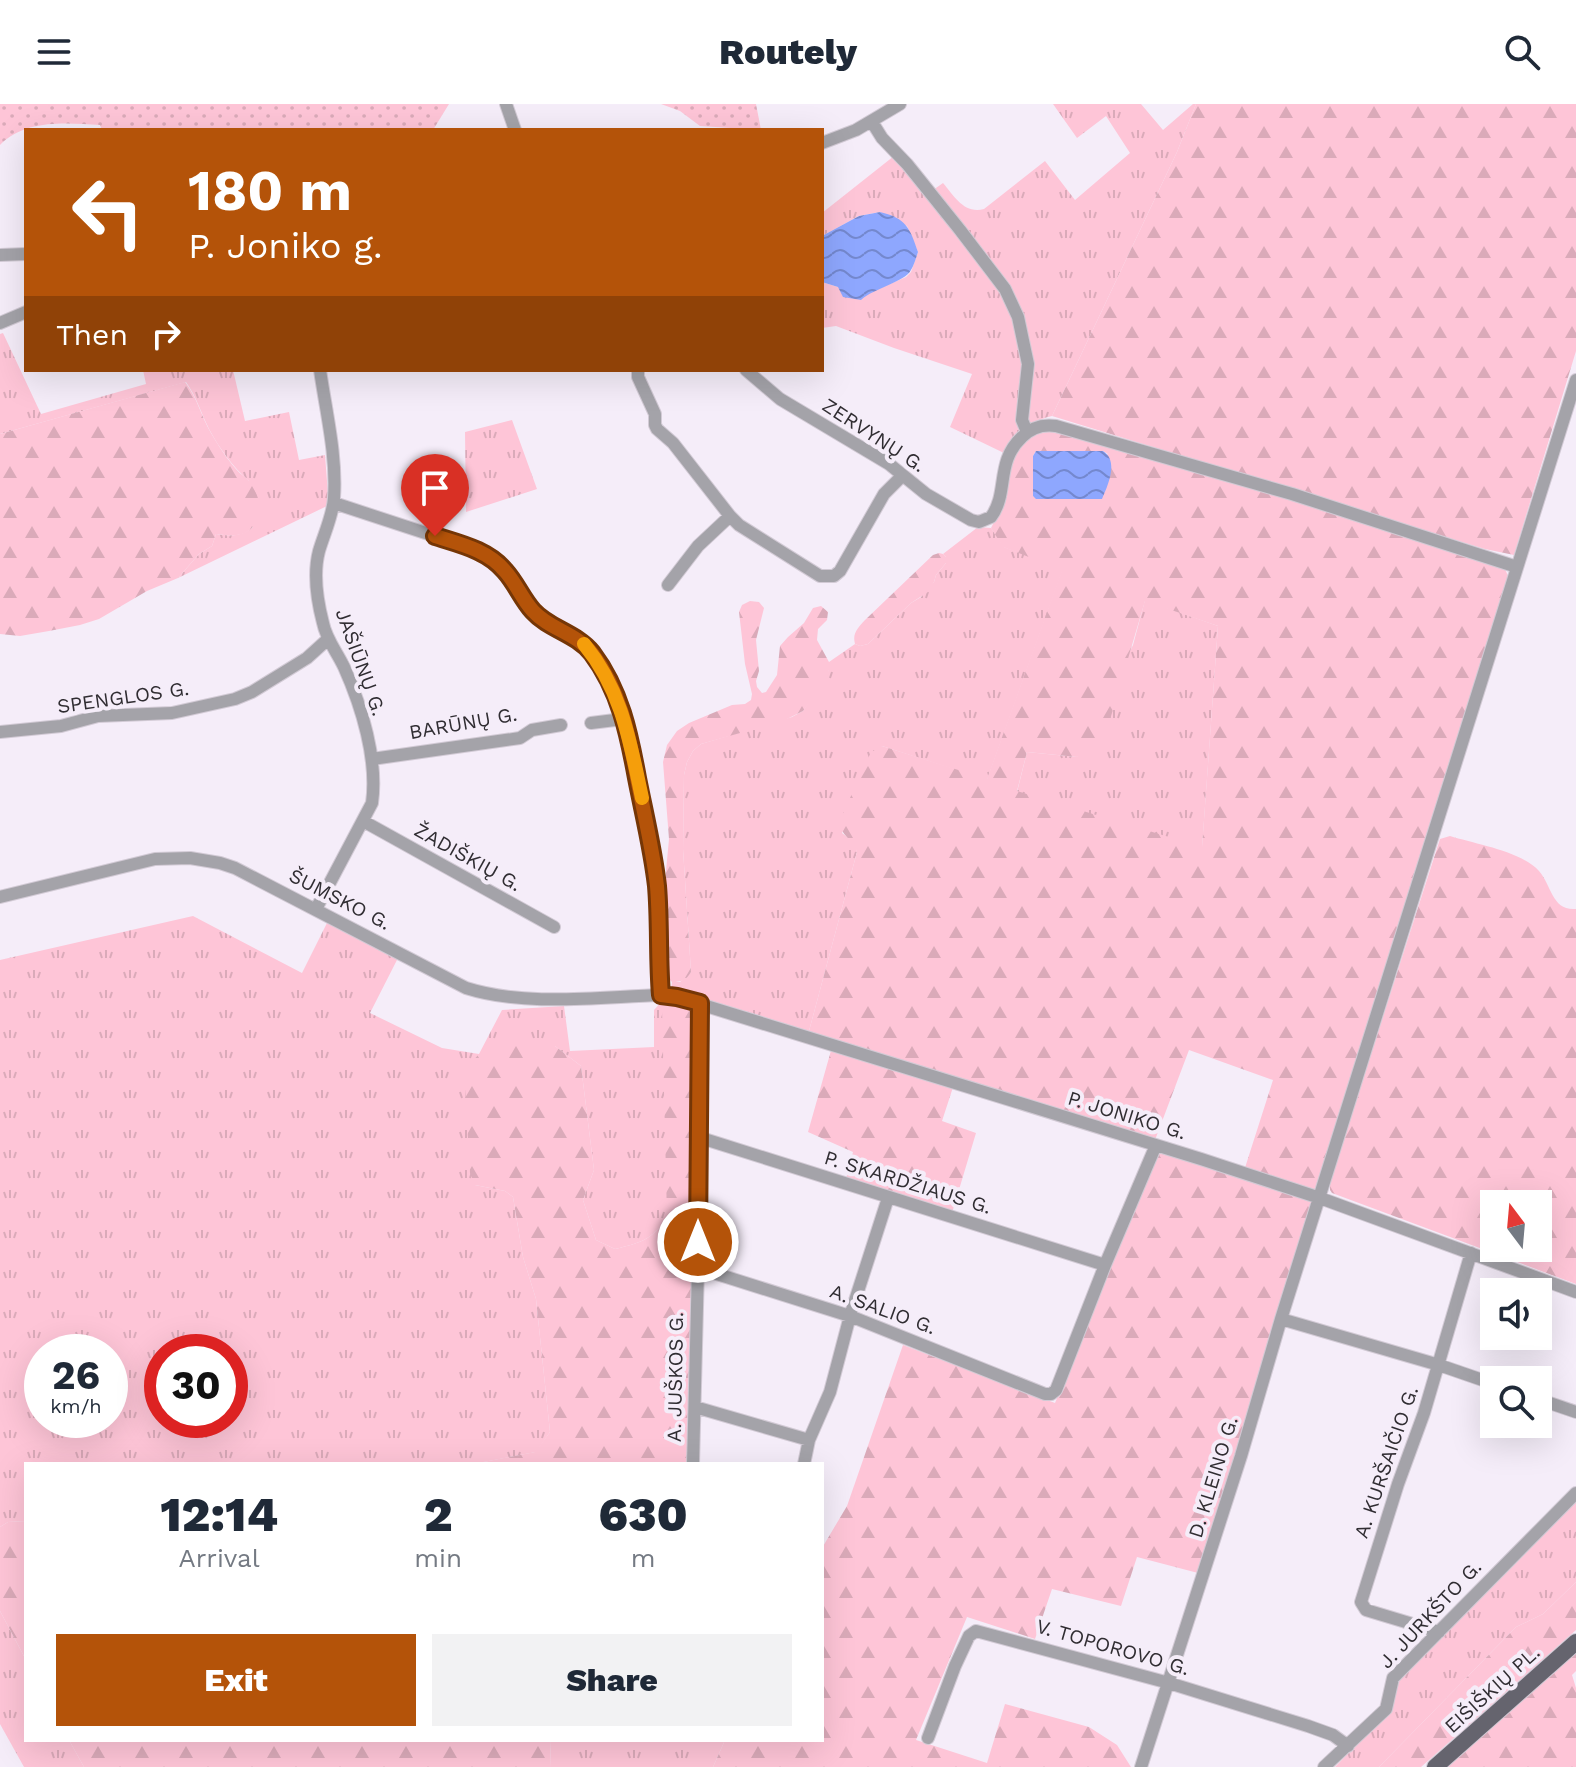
<!DOCTYPE html>
<meta charset="utf-8">
<style>
body{margin:0;font-family:"Work Sans",sans-serif;background:#f2f2f3;color:#1f2937;height:100vh;display:flex;flex-direction:column;font-size:30px;white-space:nowrap}
*{box-sizing:border-box;margin:0}
p{font-size:26px;color:#747a83}
.icon{flex:none;width:44px;height:44px;fill:none;stroke:currentColor;stroke-width:2;stroke-linecap:round;stroke-linejoin:round}
.map{position:relative;flex:1;overflow:hidden}
.side{position:absolute;left:24px;top:1358px;width:800px;height:280px;display:flex;flex-direction:column;background:#fff;border-radius:0px;box-shadow:0 8px 32px #0002}
.side>*{flex:none}
.top-card{position:absolute;left:24px;top:24px;width:800px;height:244px;border-radius:0px;box-shadow:0 8px 32px #0002;background:#b45309;color:#fff;overflow:hidden}
.needle{width:52px;rotate:344deg}
.fabs{position:absolute;left:1480px;top:1086px;display:grid;gap:16px}
.fabs a{display:grid;place-items:center;width:72px;height:72px;border-radius:0px;background:#fff;box-shadow:0 8px 32px #0002;font-size:40px}
.speed{position:absolute;left:24px;top:1230px;display:flex;gap:16px;font-size:40px;font-weight:700;text-align:center}
.speed>*{display:grid;place-content:center;width:104px;height:104px;border-radius:50%;background:#fff;box-shadow:0 8px 32px #0002;line-height:1}
.speed small{font-size:20px;font-weight:400}
.speed .limit{border:12px solid #d22;background:#fff;color:#111}
.pin{position:absolute;display:grid;place-items:center;width:68px;height:68px;color:#fff;margin:-82px -34px;border-radius:50% 50% 50% 0;rotate:-45deg;box-shadow:0 0 8px #0007}
.pin .icon{rotate:45deg}
.me{position:absolute;width:88px;margin:-44px;rotate:0deg;stroke-linejoin:round;filter:drop-shadow(0 0 6px #0008)}
.turn{display:flex;align-items:center;gap:28px;height:168px;padding:0 32px;font-size:36px}
.turn .icon{width:104px;height:104px;stroke-width:2.5}
.turn b{display:block;font-size:56px;line-height:68px}
.then{display:flex;align-items:center;height:76px;padding:0 32px;background:#0003;gap:16px;font-size:30px}
.eta{display:flex;justify-content:space-evenly;align-items:center;height:136px;text-align:center}
.eta b{font-size:48px;font-weight:800;line-height:56px}
.action{display:flex;gap:16px;margin-top:auto;padding:16px 32px}
.action a{flex:1;height:92px;border-radius:0px;background:#b45309;color:#fff;font-size:32px;font-weight:800;line-height:92px;text-align:center}
.action a+a{background:#f2f2f3;color:#1f2937}
header{display:flex;justify-content:space-between;align-items:center;height:104px;padding:0 32px;background:#fff;font-size:36px;font-weight:800}
.map>svg:first-child{display:block}
</style>
<header><svg class="icon" aria-label="menu" viewBox="0 0 24 24"><path d="M4 6h16M4 12h16M4 18h16"/></svg>Routely<svg class="icon" aria-label="search" viewBox="0 0 24 24"><circle cx="10" cy="10" r="6"/><path d="M15 15l6 6"/></svg></header>
<div class="map">
<svg width="1576" height="1663" viewBox="0 0 1576 1663">
<defs>
<pattern id="grass-tufts" width="24" height="20" patternUnits="userSpaceOnUse" patternTransform="scale(2)"><rect width="24" height="20" fill="#fec5d7"/><path d="M3 7l-1-3M5 7V3M7 7l1-3M15 17l-1-3M17 17v-4M19 17l1-3" fill="none" stroke="#daaab9"/></pattern>
<pattern id="forest-firs" width="22" height="20" patternUnits="userSpaceOnUse" patternTransform="scale(2)"><rect width="22" height="20" fill="#fec5d7"/><path d="M5 1l3.5 6h-7zM16 11l3.5 6h-7z" fill="#daaab9"/></pattern>
<pattern id="park-dots" width="8" height="8" patternUnits="userSpaceOnUse" patternTransform="scale(2)"><rect width="8" height="8" fill="#fec5d7"/><path d="M2 2h.1M6 6h.1" fill="none" stroke="#daaab9" stroke-width="1.8" stroke-linecap="round"/></pattern>
<pattern id="water-waves" width="16" height="10" patternUnits="userSpaceOnUse" patternTransform="scale(2)"><rect width="16" height="10" fill="#8ea7fe"/><path d="M0 5q4-4 8 0t8 0" fill="none" stroke="#7488ce"/></pattern>
</defs>
<rect width="100%" height="100%" fill="#f5edf9"/>
<path fill="url(#grass-tufts)" fill-rule="evenodd" d="M1053,0H1141L1163,26L1193,0H1196L1177,48L1052,312C1028,318 1016,328 1004,349L950,323L972,270L894,244L836,222L822,224V178L838,183L869,189L906,173L911,168L918,148L907,122L880,108L859,112L822,132V109L894,52L926,91L943,79C955,93 964,110 984,105L1045,57L1075,96L1130,49L1106,12L1077,34Z
M3,229L41,310L146,280L143,266H233L245,317L289,308L299,356L325,351L328,390L327,402L178,474L199,450L212,442L216,430C231,432 241,433 253,423L249,377C233,363 219,344 209,325C201,309 196,292 186,278L0,330V230Z
M512,316L537,385L466,408L465,328Z
M978,423L991,424L1004,443L1063,465L987,676L882,642L842,729L855,739L857,748L809,927L699,893L695,905L671,899L667,1113C652,1136 640,1139 615,1145L596,1136L583,1096L594,1066L581,962L555,942L475,1081L505,1087L513,1093L523,1153L536,1195L550,1328L536,1348L473,1360H26V1417L8,1418L0,1423V856L193,812L302,869L328,817L398,854L370,909L442,944L479,950L502,906L564,902L570,947L654,943V906L662,897L670,896L672,878H680L691,868L683,745L684,671L687,658L693,647L701,640L792,613L803,607L829,566V558L855,540L860,542L868,540L911,499L921,493L934,478L936,471L946,459V453L943,450ZM42,1248H110V1316H42ZM162,1248H230V1316H162Z
M1145,496L1218,522L1202,744L1017,688L1027,648L1077,653L1133,541Z
M1576,1392V1478L1543,1510L1516,1523L1379,1663H1335L1386,1610L1397,1577Z
M0,1507L26,1556V1636H69L84,1663H24L0,1620Z
M550,1636H725L713,1663H551Z"/>
<path fill="url(#forest-firs)" fill-rule="evenodd" d="M1196,0H1576V247L1514,451L1485,445L1052,312L1177,48Z
M185,278C197,293 201,312 211,329C218,341 227,355 236,365C240,370 246,373 250,378C258,389 264,407 256,419C246,434 232,432 216,430L212,442L199,450L178,474L147,487L99,515L80,521L49,527L20,532L0,530V330Z
M1056,326L1270,388L1498,461L1505,465L1508,472L1198,1469L1137,1453L1121,1502L1052,1485L1035,1535L967,1513L916,1636L987,1659L1005,1600L1089,1623L1117,1641L1131,1663H713L725,1636H822V1444L847,1402L903,1241L1055,1299L1160,1045L1243,1070L1273,976L1189,946L1155,1036L956,974L942,1017L976,1029L952,1109L846,1075L853,1048L808,1028L834,936L809,927L857,748C853,734 839,732 840,716L871,648L882,642L987,675L1062,466L1003,443L991,424L1000,406L1011,352L1031,330ZM1036,347H1103L1108,350L1037,395L1033,392V352ZM1145,497L1218,522L1202,743L1017,687L1027,648L1077,653L1094,641L1109,619Z
M939,449L943,450L946,453V459L936,471L934,478L928,488L911,499L868,540L860,542L855,540C852,529 858,524 865,516L933,451Z
M750,497L759,498L764,504L756,536L759,567L756,577L757,583L762,589L766,588L777,571L780,542L788,533L804,519L813,504L821,502L828,508L827,516L818,525L817,536L829,558V566L827,575L803,607L783,617L701,640L693,647L687,658L684,671L683,745L691,868C686,876 682,878 672,878L668,874L666,868V767L669,735L663,658L667,641L677,627L689,619L732,601L745,600L751,596L752,590L745,560L739,508L742,501Z
M1450,732C1475,740 1521,747 1539,767C1552,782 1552,807 1576,805V1180L1332,1089L1330,1086V1078L1440,735ZM1494,1100H1538V1144H1494Z
M671,899L695,905L697,912L688,1360H473L535,1348L550,1328L536,1195L523,1153L513,1093L505,1087L475,1081L470,1069L464,967L479,950L507,941L555,942L581,962L594,1066L583,1096L596,1136L615,1145C640,1139 652,1136 667,1113L662,904Z
M26,1417V1556L0,1507V1423L8,1418Z
M1576,1478V1526L1421,1663H1379L1516,1523L1543,1510Z
M1576,1547V1567L1572,1571L1576,1584V1663H1446Z
M69,1636H550L551,1663H84Z"/>
<path fill="url(#park-dots)" d="M0,0H449L433,26H102L100,21C66,19 25,15 0,41Z
M661,0H756L761,26L700,22L680,7Z"/>
<path fill="url(#water-waves)" d="M880,108C906,114 910,124 918,148C916,154 914,161 911,166C905,178 874,184 861,196L843,193L838,183L822,178V132L859,112Z
M1036,347H1103C1119,357 1108,381 1102,395H1036L1033,392V352Z"/>
<g fill="none" stroke-linecap="round" stroke-linejoin="round">
<defs>
<path id="minor" d="M506,0L515,26
M872,18L882,34L907,60L960,126L1005,185L1018,213L1028,260L1022,316L1027,328
M822,39L856,26L900,0
M0,151L26,150
M0,219L26,208
M638,266V273L655,310V321L657,325L673,339L730,412L739,421L820,472H834L840,467L884,390L902,372
M746,266L780,295L889,360L926,390L971,416L979,418L991,413C1009,389 995,358 1022,333C1032,323 1043,320 1056,322L1292,390L1517,463
M334,399L453,438L487,451L504,465L533,507L541,514L574,533L592,550L619,599L624,613L654,761L657,783L661,891
M668,481L698,442L730,412
M591,619L615,616L624,613
M0,628L61,622L98,612L172,609L235,595L252,588L307,554L328,535
M372,655L520,634L532,626L561,621
M363,717L554,823
M0,793L155,755L190,754L220,759L235,764L466,884C526,903 598,893 661,891L677,893L1201,1055L1320,1094L1576,1188
M316,805L372,699C378,656 362,603 344,563C337,548 326,535 323,519C317,496 313,470 319,447C324,430 333,411 334,394C337,352 326,308 320,266
M698,1033L1105,1161
M698,1164L850,1212L1045,1290H1051L1056,1286L1105,1161L1156,1041
M1281,1215L1439,1261L1494,1280
M1538,1295L1576,1308
M695,1303L809,1336
M693,1360L698,1164L700,899
M804,1360L809,1336L830,1288L850,1212L888,1094
M1439,1528L1366,1506L1361,1498L1398,1380L1424,1309L1471,1149
M928,1634L955,1562L969,1532L976,1527L1169,1579L1308,1622L1333,1631L1348,1642
M1141,1663L1241,1352L1281,1215L1576,276
M1324,1663L1386,1605L1393,1574L1576,1389"/>
<path id="major" d="M1435,1663L1576,1538"/>
</defs>
<use href="#minor" stroke="#d2cad5" stroke-width="14"/>
<use href="#major" stroke="#d2cad5" stroke-width="18"/>
<use href="#minor" stroke="#a4a3a9" stroke-width="12"/>
<use href="#major" stroke="#65646e" stroke-width="16"/>
</g>
<g fill="none" stroke-linecap="round" stroke-linejoin="round">
<defs>
<path id="route" d="M435,432C460,440 488,446 505,467C516,479 522,495 533,507C549,525 576,529 592,549C620,586 629,630 637,674C644,710 653,746 657,782C660,818 658,855 661,891L677,893L700,899L698,1138"/>
</defs>
<use href="#route" stroke="#753606" stroke-width="20"/>
<use href="#route" stroke="#b45309" stroke-width="14"/>
<path stroke="#f59e0b" stroke-width="14" d="M584,540C622,586 630,638 642,694"/>
</g>
<g text-anchor="middle" stroke-width="8" stroke-linejoin="round" paint-order="stroke">
<g font-size="20" fill="#302d32" stroke="#f5edf9">
<text transform="translate(874 331) rotate(33)" y="7">ZERVYNŲ G.</text>
<text transform="translate(361 558) rotate(70)" y="7">JAŠIŪNŲ G.</text>
<text transform="translate(123 593) rotate(-8)" y="7">SPENGLOS G.</text>
<text transform="translate(463 619) rotate(-10)" y="7">BARŪNŲ G.</text>
<text transform="translate(468 753) rotate(29)" y="7">ŽADIŠKIŲ G.</text>
<text transform="translate(340 795) rotate(27)" y="7">ŠUMSKO G.</text>
<text transform="translate(1127 1011) rotate(17)" y="7">P. JONIKO G.</text>
<text transform="translate(908 1078) rotate(17)" y="7">P. SKARDŽIAUS G.</text>
<text transform="translate(883 1205) rotate(20)" y="7">A. SALIO G.</text>
<text transform="translate(675 1273) rotate(-89)" y="7">A. JUŠKOS G.</text>
<text transform="translate(1386 1358) rotate(-71)" y="7">A. KURŠAIČIO G.</text>
<text transform="translate(1213 1373) rotate(-73)" y="7">D. KLEINO G.</text>
<text transform="translate(1430 1510) rotate(-47)" y="7">J. JURKŠTO G.</text>
<text transform="translate(1113 1543) rotate(16)" y="7">V. TOPOROVO G.</text>
<text transform="translate(1492 1585) rotate(-42)" y="7">EIŠIŠKIŲ PL.</text>
</g>
</g>
</svg>
<div class="fabs">
<a><svg class="needle" viewBox="-14 -14 28 28"><path d="M0-13l5 13h-10z" fill="#e53935"/><path d="M0 13l5-13h-10z" fill="#747a83"/></svg></a>
<a><svg class="icon" aria-label="sound" viewBox="0 0 24 24"><path d="M4 9h4l5-4v14l-5-4H4zM17 9q2 3 0 6"/></svg></a>
<a><svg class="icon" aria-label="search" viewBox="0 0 24 24"><circle cx="10" cy="10" r="6"/><path d="M15 15l6 6"/></svg></a>
</div>
<div class="speed"><div>26<small>km/h</small></div><div class="limit">30</div></div>
<div class="pin" style="left:435px;top:432px;background:#d93025"><svg class="icon" aria-label="arrive" viewBox="0 0 24 24"><path d="M6 21V4h12l-3 4 3 4H6"/></svg></div>
<svg class="me" style="left:698px;top:1138px" viewBox="-20 -20 40 40"><circle r="17" fill="#b45309" stroke="#fff" stroke-width="3"/><path d="M0-11L8 9 0 5-8 9z" fill="#fff"/></svg>
<div class="top-card">
<div class="turn"><svg class="icon" aria-label="left" viewBox="0 0 24 24"><path d="M17 20v-9H6M10 6l-5 5 5 5"/></svg><div><b>180 m</b>P. Joniko g.</div></div>
<div class="then">Then<svg class="icon" aria-label="right" viewBox="0 0 24 24"><path d="M7 20v-9h11M14 6l5 5-5 5"/></svg></div>
</div>
<section class="side">
<div class="eta">
<div><b>12:14</b><p>Arrival</p></div>
<div><b>2</b><p>min</p></div>
<div><b>630</b><p>m</p></div>
</div>
<div class="action"><a>Exit</a><a>Share</a></div>
</section>
</div>
